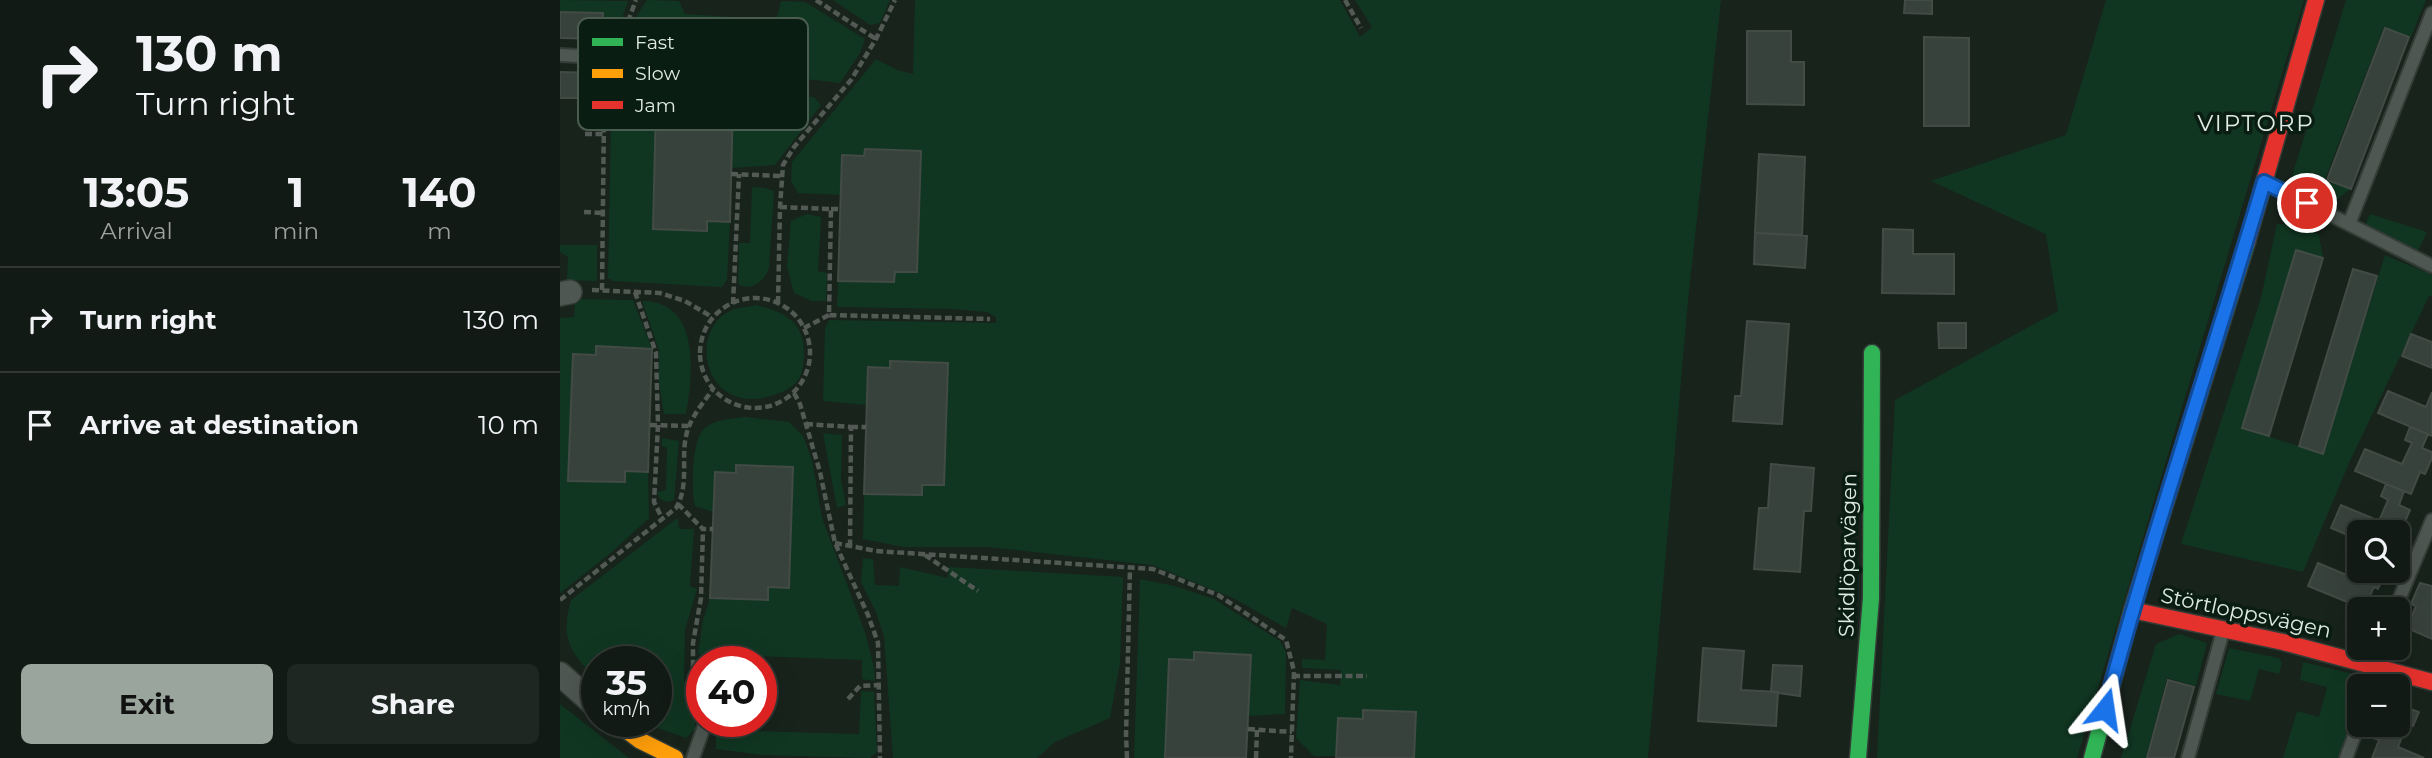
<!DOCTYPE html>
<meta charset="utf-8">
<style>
body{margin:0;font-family:Montserrat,sans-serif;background:#1f2722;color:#f1f3f6;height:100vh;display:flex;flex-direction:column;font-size:26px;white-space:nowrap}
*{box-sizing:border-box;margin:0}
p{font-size:23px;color:#9ca1a0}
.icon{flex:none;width:38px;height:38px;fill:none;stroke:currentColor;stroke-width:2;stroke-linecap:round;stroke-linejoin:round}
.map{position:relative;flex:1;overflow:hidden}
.side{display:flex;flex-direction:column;background:#121a15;width:560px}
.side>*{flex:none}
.guide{background:#121a15;color:#f1f3f6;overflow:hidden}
.fabs{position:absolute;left:1787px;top:520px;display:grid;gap:14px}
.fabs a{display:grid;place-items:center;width:63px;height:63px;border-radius:10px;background:#121a15;box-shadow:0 7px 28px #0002,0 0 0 2px #313834;font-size:35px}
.speed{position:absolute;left:21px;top:646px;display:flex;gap:14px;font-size:35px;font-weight:700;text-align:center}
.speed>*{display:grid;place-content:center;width:91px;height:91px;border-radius:50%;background:#121a15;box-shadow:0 7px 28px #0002,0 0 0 2px #313834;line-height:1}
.speed small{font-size:18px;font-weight:400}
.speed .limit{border:10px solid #d22;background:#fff;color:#111}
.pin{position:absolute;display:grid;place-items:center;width:60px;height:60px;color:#fff;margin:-30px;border:4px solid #fff;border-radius:50%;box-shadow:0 2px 7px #0007}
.me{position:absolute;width:77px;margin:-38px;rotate:15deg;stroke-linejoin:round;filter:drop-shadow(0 0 5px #0008)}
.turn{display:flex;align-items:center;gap:24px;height:147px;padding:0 21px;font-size:32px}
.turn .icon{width:91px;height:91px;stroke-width:2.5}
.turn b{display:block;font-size:49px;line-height:60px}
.eta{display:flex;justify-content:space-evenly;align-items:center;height:119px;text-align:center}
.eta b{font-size:42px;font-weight:700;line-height:49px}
.primary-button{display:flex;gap:14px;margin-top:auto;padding:14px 21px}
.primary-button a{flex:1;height:80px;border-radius:10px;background:#99a59d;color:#111;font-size:28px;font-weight:700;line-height:80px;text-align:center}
.primary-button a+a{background:#1f2722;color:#f1f3f6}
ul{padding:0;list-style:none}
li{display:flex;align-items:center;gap:21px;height:105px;padding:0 21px;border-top:2px solid #313834}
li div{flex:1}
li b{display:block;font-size:26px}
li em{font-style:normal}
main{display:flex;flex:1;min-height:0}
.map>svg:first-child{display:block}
</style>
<main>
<section class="side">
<div class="guide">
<div class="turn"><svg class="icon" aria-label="right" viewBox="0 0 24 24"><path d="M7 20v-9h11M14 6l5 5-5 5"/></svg><div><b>130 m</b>Turn right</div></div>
</div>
<div class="eta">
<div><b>13:05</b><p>Arrival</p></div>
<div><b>1</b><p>min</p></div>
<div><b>140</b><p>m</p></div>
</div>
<ul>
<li><svg class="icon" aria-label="right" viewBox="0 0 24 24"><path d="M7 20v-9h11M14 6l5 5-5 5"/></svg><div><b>Turn right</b></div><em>130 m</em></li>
<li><svg class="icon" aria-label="arrive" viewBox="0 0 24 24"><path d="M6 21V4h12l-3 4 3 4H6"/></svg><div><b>Arrive at destination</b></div><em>10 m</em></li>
</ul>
<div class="primary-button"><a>Exit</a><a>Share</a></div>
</section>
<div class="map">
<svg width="1872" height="758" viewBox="0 0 1872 758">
<rect width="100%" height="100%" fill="#18231c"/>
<path fill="#103621" d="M0,0L68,1L47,61L42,39L43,13L0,12Z
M87,0L119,1L125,14L172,17L217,18L221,1L245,2L305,39L300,53L280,83L237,78L235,95L254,97L261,105L215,165L171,168L173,101L118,99V105H96L93,228L146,231L147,221L170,222L167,280L162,287L53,281L48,278L51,122L58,61L76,17Z
M273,0H330L320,23L310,25Z
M355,0H780L800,37L812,27L795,0H1161L1128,300L1088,758H854L856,712L804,710L803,719L778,718L776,756H754L736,738L740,680L780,685L781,670L742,668V659L765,660L767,624L732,608L726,628L673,598L592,565L428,547H344L303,539L304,494L361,495L362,485H384L387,363L330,361V368L308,367L307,405L263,401L265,329L269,320L436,323V317L427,312L393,309L277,307L278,281L334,282L335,272H357L360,151L305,149L304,156L281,195L238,193L231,181L232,162L316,59L337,70L353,74Z
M1546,0H1744L1517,758H1317L1335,400L1498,311L1486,234L1371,181L1506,135Z
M1786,0H1866L1851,37L1824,27L1765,179L1790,189L1774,202C1757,200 1739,198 1730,183Z
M192,187L205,188L214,191L209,268C204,281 193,292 178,284L179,243H190Z
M247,214L261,217L258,271L267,273L266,301H252L234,293L227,267L231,221Z
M1810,214L1867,232L1858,250L1805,226Z
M1717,224L1743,225L1759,235L1763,258L1736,250L1682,428L1763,454L1825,255L1872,275V296H1869L1789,463L1743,572L1621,544L1701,298Z
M0,245H37V281L7,280L8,257L0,252Z
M15,299L73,300L92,349L36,347V355H13L8,480L64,482L65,471L88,472L89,518L52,552L0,593V318L14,317Z
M82,301C141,301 133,374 126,414H104L99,382V350Z
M196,305C224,312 244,321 244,353C244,362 243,371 239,379C232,389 219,394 207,397C141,413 127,325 175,309C182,307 190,307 196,305Z
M185,417L229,422L243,436L252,460L262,518L306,635L314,668L315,681L302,679V660L138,654L143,620L150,598L208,600V587L233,467L177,465L176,473L155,472L153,512L135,506C131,490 132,441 143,430C154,419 171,419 185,417Z
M263,433L282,435L281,480L286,505L277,508Z
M102,438L119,441L114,500L106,502L99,498L97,492L106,490L107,448L102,446Z
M116,519H118L119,529H134L130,586L137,589L125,630L124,681L136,699L135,729L126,738L98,728L88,721H96V662H37V680C10,652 0,638 11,600Z
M303,558L313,559L315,585L339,586L340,567L388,578L389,567L563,577L560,663L550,718L495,742L477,758H333L324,636L316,612L301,582Z
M580,579L615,586L654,599L720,641L726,652L725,714L688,716L691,655L635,652L634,660L609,659L605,758H574Z
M1619,634L1647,643L1636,686L1607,678L1586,758H1561L1596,644Z
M1669,648L1719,658L1722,663L1719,674L1699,669L1690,701L1656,694Z
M1743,662L1805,677L1803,686H1799V701L1778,758H1723L1737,711L1759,717L1767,687L1740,680Z
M301,691L314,692L317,752L310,758L202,755L156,749V730L299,734Z
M0,704L69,758H0Z"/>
<path fill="#38423c" stroke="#424b45" stroke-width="2" d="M1345,0H1372V14L1344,13Z
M0,12L43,13L42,39L0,38Z
M1825,28L1849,37L1791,189L1767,180Z
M1187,31H1231V62H1244V105L1187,104Z
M1364,37L1409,38V126H1364Z
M0,72L40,73L39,98H0Z
M118,99L173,101L170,222L147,221V231L93,229L96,105H118Z
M305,149L361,151L357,272H335L334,282L278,281L282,155L304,156Z
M1199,154L1245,157L1242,235L1195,233Z
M1323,229L1353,230V254H1394V294L1322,293Z
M1195,233L1247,236L1245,268L1194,264Z
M1736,250L1763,258L1709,436L1682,428Z
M1793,269L1817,276L1763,454L1739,446Z
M1187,321L1229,324L1222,424L1173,421L1175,396H1181Z
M1378,323H1406V348H1379Z
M1851,334L1872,342V368L1842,356Z
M36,346L92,349L88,472L65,471V482L8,481L13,354L36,355Z
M330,361L388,363L384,485H362V495L304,494L308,367L330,368Z
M1828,391L1866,407L1872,392V436L1818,413Z
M1850,427L1868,434L1862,448L1872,452V458L1865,474L1860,472L1851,494L1795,471L1805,449L1842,464L1852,443L1845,440Z
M1211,464L1254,468L1251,511H1244L1240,572L1194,569L1199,508H1208Z
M176,465L233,467L229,588L208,587V600L150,598L155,472L176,473Z
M1826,484L1844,491L1839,505L1850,510L1841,531L1837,529L1835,532H1799V540L1771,528L1781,505L1819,521L1828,500L1821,496Z
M1758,563L1796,579L1799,570H1826L1818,589L1814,587L1804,609L1748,586Z
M1860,583L1872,586V639L1847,628L1856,606L1851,604Z
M1143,648L1184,651L1181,690L1218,692L1216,726L1138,721Z
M634,652L691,655L686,758H605L609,659L634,660Z
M1213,665L1242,666L1240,696L1211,692Z
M1608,680L1634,687L1614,758H1587Z
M1840,705L1859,712L1853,726L1847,724L1838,747L1864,758H1812L1819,740L1813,738L1819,724H1838V712Z
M803,710L856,712L854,758H776L778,718L803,719Z"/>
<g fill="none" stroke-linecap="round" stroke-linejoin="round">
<defs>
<path id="lane" d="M0,55L37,57
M1705,182L1872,266
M1789,224L1872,13
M1835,609L1872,520
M133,758L146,721
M1628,758L1663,631
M1786,758L1799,723"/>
<path id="street" d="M0,294L10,292
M0,674L37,707"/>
<path id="fast" d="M1298,758L1311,598L1312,353
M1532,758L1572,610L1687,242"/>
<path id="slow" d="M54,721L79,740L115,758"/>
<path id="jam" d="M1687,242L1756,0
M1572,610L1723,642L1872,682"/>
</defs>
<use href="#lane" stroke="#343c37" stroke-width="16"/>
<use href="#street" stroke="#343c37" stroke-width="26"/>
<use href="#fast" stroke="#343c37" stroke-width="19"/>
<use href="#slow" stroke="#343c37" stroke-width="19"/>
<use href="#jam" stroke="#343c37" stroke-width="19"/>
<path stroke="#535a56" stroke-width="4.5" stroke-dasharray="7 3.5" stroke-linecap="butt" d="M256,0L316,39
M785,0L801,28
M57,51L76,0
M25,134H44
M171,174L222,176
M220,207L271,209L269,315L430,319
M271,209H281
M24,212L43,213
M32,290L100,293L125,301L152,317
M42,290L44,114L50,73
M75,292L96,353L98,425L94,502L102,518
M140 353a55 55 0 1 1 110 0a55 55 0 1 1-110 0Z
M218,303L220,207L223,165L234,147L291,80L316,39L335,0
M173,304L179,174
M244,328L269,315
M234,393L240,404L260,472L275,543L308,615L318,643L320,758
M246,424L291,427L290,546
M90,425L130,426
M291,427H306
M118,504L143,529H153
M275,543L316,551L593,569L658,595L726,640L734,671L731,758
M365,555L418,591
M0,600L116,508C130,485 120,456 127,432C132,415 144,402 153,389
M733,676H807
M142,691L133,689V643L141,598L143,529
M288,699L300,686L319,685
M688,729L732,732
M567,758L566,735L570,568
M696,758L697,729"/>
<use href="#lane" stroke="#4e5752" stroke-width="12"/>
<use href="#street" stroke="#4e5752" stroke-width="23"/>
<use href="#fast" stroke="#30b455" stroke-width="16"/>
<use href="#slow" stroke="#ff9f0a" stroke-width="16"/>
<use href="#jam" stroke="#e5322d" stroke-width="16"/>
</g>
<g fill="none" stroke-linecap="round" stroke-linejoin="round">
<defs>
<path id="route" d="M1545,709C1593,532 1652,358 1704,182L1747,203"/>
</defs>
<use href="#route" stroke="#114b97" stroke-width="18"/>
<use href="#route" stroke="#1a73e8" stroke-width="12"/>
</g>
<g text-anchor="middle" stroke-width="7" stroke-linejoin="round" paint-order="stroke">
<g font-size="21" fill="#dfebe2" stroke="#0a1d12">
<text transform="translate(1288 555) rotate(-89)" y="7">Skidlöparvägen</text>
<text transform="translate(1686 613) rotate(12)" y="7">Störtloppsvägen</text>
</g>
<g font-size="23" letter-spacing="2" fill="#dfebe2" stroke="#0a1d12">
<text x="1696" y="131">VIPTORP</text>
</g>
</g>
<rect x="18" y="18" width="230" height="112" rx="10" fill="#0a1d12" stroke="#4a5b50" stroke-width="2"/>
<rect x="32" y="38" width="31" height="8" fill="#30b455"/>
<rect x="32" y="69" width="31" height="9" fill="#ff9f0a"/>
<rect x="32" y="101" width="31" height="8" fill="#e5322d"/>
<g font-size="19" fill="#dfebe2">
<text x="75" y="49">Fast</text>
<text x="75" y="80">Slow</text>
<text x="75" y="112">Jam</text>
</g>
</svg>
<div class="fabs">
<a><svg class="icon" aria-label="search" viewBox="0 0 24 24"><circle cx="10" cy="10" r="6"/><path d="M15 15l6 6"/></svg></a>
<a>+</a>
<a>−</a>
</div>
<div class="speed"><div>35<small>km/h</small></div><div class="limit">40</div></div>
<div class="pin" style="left:1747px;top:203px;background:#d93025"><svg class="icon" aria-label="arrive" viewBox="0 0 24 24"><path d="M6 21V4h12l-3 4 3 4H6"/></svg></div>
<svg class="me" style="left:1545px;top:709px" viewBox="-20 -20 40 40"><path d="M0-17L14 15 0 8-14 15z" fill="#1a73e8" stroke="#fff" stroke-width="4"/></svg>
</div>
</main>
